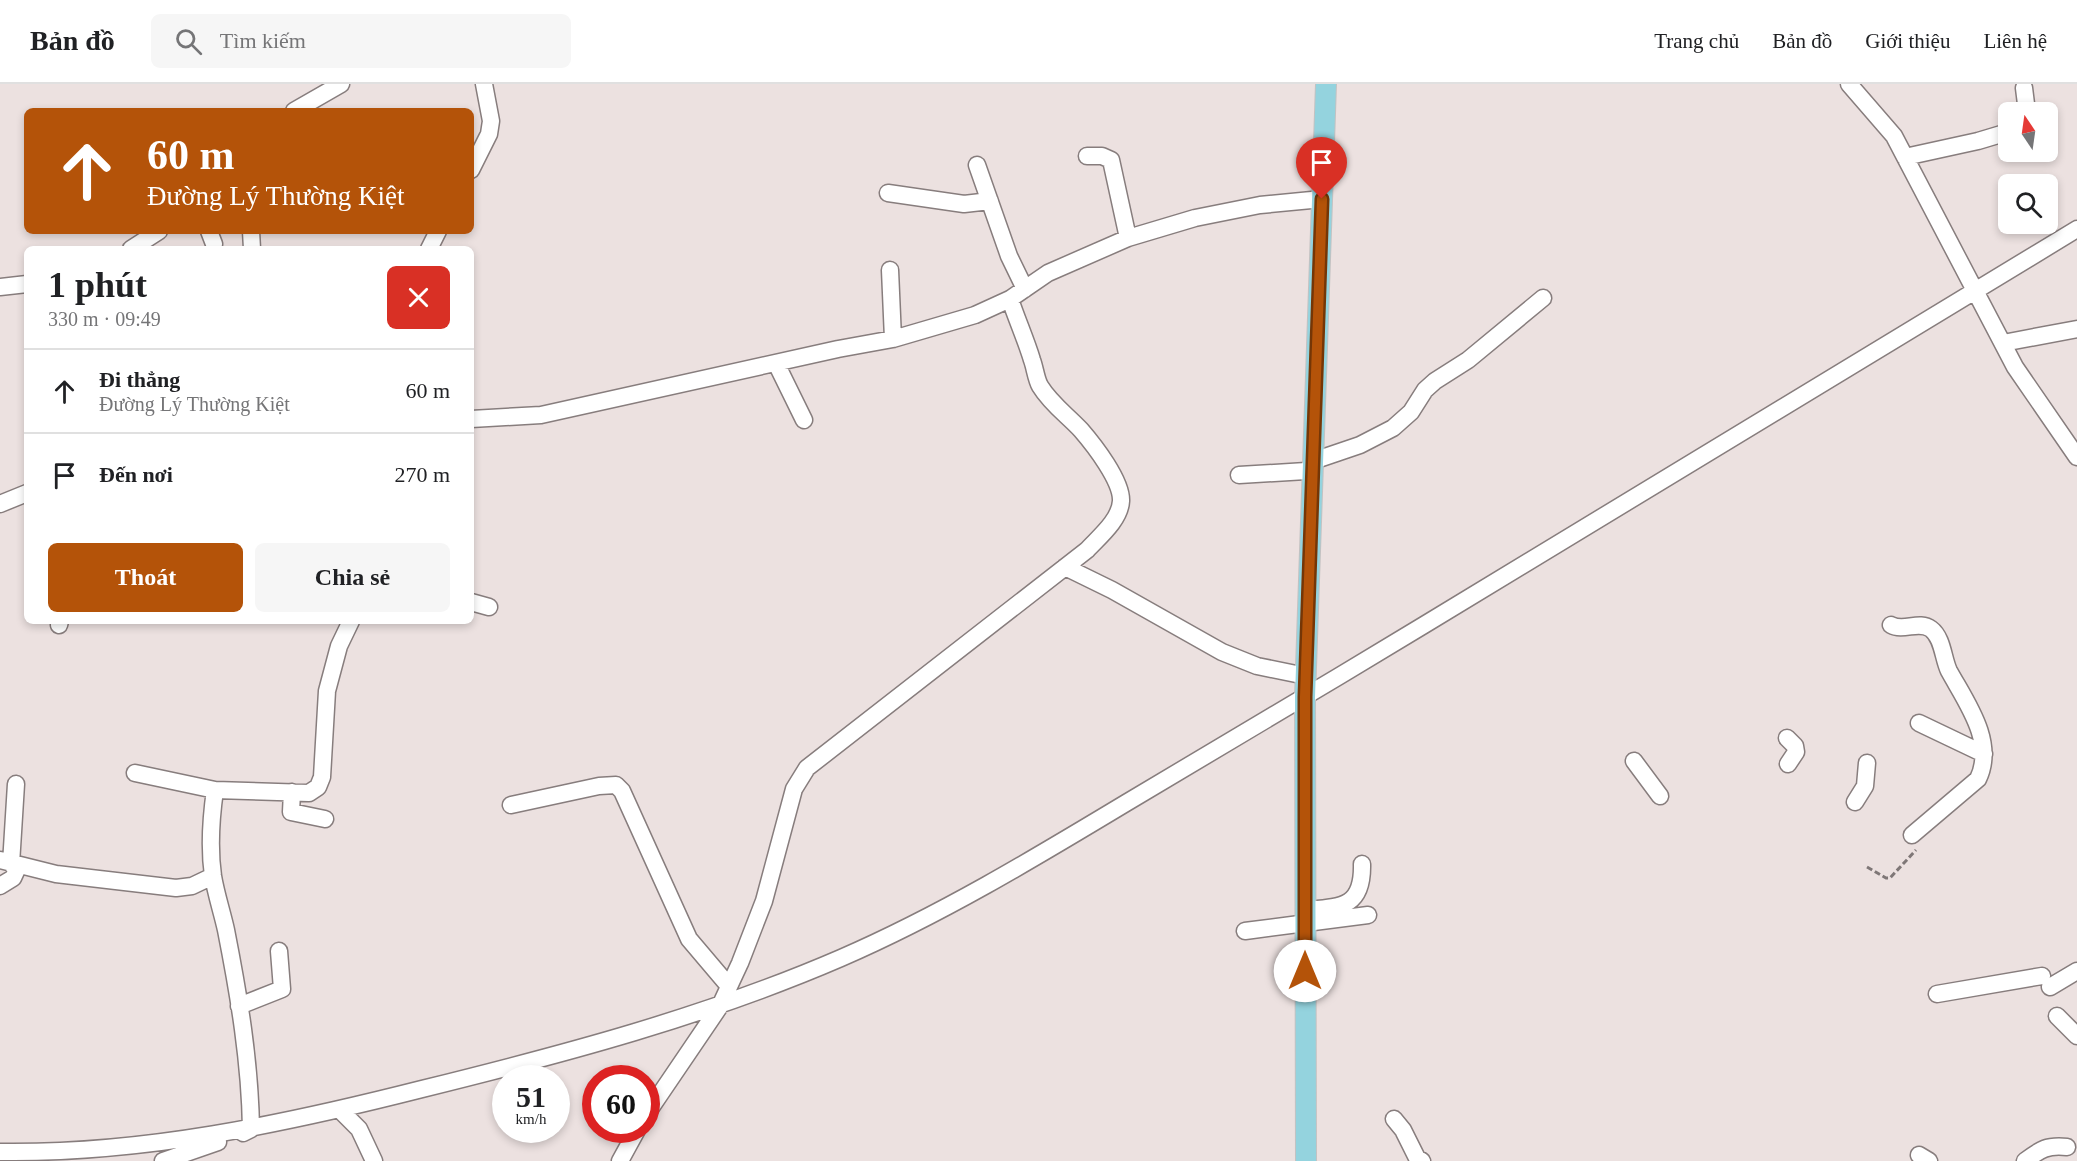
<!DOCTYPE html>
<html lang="vi">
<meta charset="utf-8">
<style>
body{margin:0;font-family:"Times New Roman",serif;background:#f6f6f6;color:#202124;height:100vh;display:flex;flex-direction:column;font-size:22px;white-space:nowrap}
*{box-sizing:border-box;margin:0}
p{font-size:20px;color:#757577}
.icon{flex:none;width:33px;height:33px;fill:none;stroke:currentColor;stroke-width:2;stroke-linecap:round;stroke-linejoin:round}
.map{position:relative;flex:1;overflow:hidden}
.sheet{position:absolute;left:24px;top:162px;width:450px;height:378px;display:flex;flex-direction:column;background:#fff;border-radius:9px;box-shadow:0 3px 9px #0003}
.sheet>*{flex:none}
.hud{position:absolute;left:24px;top:24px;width:450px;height:126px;border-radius:9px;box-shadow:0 3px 9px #0003;background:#b45309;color:#fff;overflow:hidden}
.needle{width:39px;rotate:347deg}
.controls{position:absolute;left:1998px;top:18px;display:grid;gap:12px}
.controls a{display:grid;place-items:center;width:60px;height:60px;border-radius:9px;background:#fff;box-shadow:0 3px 9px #0003;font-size:30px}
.speed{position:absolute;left:492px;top:981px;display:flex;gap:12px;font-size:30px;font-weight:700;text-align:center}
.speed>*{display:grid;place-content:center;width:78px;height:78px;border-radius:50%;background:#fff;box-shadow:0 3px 9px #0003;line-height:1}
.speed small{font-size:15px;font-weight:400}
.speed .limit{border:9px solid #d22;background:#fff;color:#111}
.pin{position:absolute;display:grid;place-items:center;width:51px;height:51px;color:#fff;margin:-62px -26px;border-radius:50% 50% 50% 0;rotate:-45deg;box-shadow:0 0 6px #0007}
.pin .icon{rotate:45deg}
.me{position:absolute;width:66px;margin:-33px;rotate:0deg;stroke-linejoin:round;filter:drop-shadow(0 0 4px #0008)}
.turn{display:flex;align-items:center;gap:21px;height:126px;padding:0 24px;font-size:27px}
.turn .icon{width:78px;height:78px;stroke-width:2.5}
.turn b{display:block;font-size:42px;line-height:51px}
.round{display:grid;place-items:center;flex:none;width:63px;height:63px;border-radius:9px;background:#f6f6f6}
.head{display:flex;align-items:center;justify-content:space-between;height:102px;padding:0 24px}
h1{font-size:36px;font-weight:700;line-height:45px}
.button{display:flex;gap:12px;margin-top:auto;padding:12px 24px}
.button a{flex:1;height:69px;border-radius:9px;background:#b45309;color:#fff;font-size:24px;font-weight:700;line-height:69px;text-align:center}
.button a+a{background:#f6f6f6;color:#202124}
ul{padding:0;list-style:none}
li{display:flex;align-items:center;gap:18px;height:84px;padding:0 24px;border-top:2px solid #e0e0e0}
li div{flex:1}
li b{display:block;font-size:22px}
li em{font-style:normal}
header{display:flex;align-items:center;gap:36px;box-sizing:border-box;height:84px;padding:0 30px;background:#fff;border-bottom:2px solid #e0e0e0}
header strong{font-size:28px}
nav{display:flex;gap:33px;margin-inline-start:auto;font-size:21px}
.search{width:420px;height:54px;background:#f6f6f6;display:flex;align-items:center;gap:15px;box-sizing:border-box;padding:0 21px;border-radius:9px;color:#757577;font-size:22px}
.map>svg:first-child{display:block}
</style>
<header>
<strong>Bản đồ</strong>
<div class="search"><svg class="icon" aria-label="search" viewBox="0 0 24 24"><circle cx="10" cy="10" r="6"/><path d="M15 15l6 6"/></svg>Tìm kiếm</div>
<nav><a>Trang chủ</a><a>Bản đồ</a><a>Giới thiệu</a><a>Liên hệ</a></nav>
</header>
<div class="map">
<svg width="2077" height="1077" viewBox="0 0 2077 1077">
<rect width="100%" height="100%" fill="#ece1e0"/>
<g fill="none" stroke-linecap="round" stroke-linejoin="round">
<defs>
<path id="minor" d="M1849,0L1894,52L2015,283L2077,373
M2024,4L2027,28
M294,27L341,0
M1087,72H1102L1111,76L1128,154
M1905,73L1978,57L2008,48
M977,81L1009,172L1025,205
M471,86L489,50L491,37L484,0
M888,109L964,120L990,117
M209,147L214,160
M251,147L252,165
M131,165L159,147
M429,165L438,147
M890,186L893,255
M0,203L27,200
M2003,259L2077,245
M776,279L804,336
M471,335L541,331L838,265L893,255L975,231L1010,215L1048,189L1128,154L1195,134L1260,121L1322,115
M1313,377L1360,361L1393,344L1411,328L1425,306L1435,297L1468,276L1543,214
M1239,391L1306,387L1313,383
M0,420L27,409
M1065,483L1112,506L1222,568L1257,582L1306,592
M471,518L489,523
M59,541L60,537
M1891,541C1904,548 1919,536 1931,545C1943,554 1943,575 1949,587C1966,618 1996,658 1978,695L1912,751
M1919,639L1984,670
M1787,654L1795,662L1796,668L1788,680
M1634,677L1660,712
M135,689L215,706
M292,708L291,728L325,735
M1855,718L1865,702L1867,679
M511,721L599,702L616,701L622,707L689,855L728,901
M0,776L56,790L176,804L192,802L213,792
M11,780L16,700
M0,802L13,794L19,781
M1306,826C1342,823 1363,823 1362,780
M1245,847L1368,831
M2050,903L2077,887
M1937,910L2042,892
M239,922L282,905L279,867
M2057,932L2077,952
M340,1026L359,1045L374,1077
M646,1031L720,922L740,879L764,817L794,705L807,684L1087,466C1099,453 1120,436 1121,417C1122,397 1094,361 1081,346C1067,331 1051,320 1040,302C1036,295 1035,284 1032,276C1026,256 1017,236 1010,215
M1394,1035L1403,1046L1417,1074L1422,1077
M243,1049L251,1045C250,978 239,912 226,846C222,828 216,810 213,792C209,764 211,734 215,706L309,709L318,703L322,693L327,607L339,562L351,537
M0,1068C143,1070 284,1040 422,1005C564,970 707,932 841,874C940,831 1033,775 1126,719C1225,660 1325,601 1424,541C1641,409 1859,277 2077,145
M1919,1071L1929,1077
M163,1077L218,1058
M620,1077L637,1046
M2025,1077C2041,1065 2047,1061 2067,1063"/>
<path id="major" d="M1306,1077L1305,613L1326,0"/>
</defs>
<use href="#minor" stroke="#877d7d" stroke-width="19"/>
<use href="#major" stroke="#c3c2c2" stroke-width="22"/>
<path stroke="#7f7777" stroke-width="3" stroke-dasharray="6 3" stroke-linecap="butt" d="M1867,783L1886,794H1890L1916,766"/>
<use href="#minor" stroke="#fff" stroke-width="16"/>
<use href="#major" stroke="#94d3de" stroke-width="20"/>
</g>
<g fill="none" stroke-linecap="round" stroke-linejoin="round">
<defs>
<path id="route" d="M1305,887V613L1322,115"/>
</defs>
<use href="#route" stroke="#753606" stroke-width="15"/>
<use href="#route" stroke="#b45309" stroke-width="10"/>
</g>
</svg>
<div class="controls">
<a><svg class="needle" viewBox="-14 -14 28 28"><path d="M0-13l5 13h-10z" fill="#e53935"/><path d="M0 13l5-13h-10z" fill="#757577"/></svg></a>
<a><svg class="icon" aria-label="search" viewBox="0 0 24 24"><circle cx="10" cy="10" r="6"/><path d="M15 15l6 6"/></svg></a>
</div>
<div class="speed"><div>51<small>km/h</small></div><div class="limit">60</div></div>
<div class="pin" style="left:1322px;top:115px;background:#d93025"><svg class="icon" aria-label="arrive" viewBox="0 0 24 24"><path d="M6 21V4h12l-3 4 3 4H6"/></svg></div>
<svg class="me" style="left:1305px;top:887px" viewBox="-20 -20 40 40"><circle r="19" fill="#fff"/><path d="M0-13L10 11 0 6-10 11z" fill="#b45309"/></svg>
<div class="hud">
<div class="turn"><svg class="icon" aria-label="ahead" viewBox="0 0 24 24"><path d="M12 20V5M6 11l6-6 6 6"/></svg><div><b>60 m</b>Đường Lý Thường Kiệt</div></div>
</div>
<section class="sheet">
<div class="head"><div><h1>1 phút</h1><p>330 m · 09:49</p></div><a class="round" style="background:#d93025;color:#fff"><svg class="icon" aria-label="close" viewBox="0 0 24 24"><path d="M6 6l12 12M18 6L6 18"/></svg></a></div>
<ul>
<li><svg class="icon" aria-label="ahead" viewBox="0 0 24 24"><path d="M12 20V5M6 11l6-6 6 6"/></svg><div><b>Đi thẳng</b><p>Đường Lý Thường Kiệt</p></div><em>60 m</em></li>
<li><svg class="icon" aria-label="arrive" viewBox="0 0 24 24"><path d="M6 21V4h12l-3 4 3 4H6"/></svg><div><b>Đến nơi</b></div><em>270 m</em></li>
</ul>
<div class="button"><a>Thoát</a><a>Chia sẻ</a></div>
</section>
</div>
